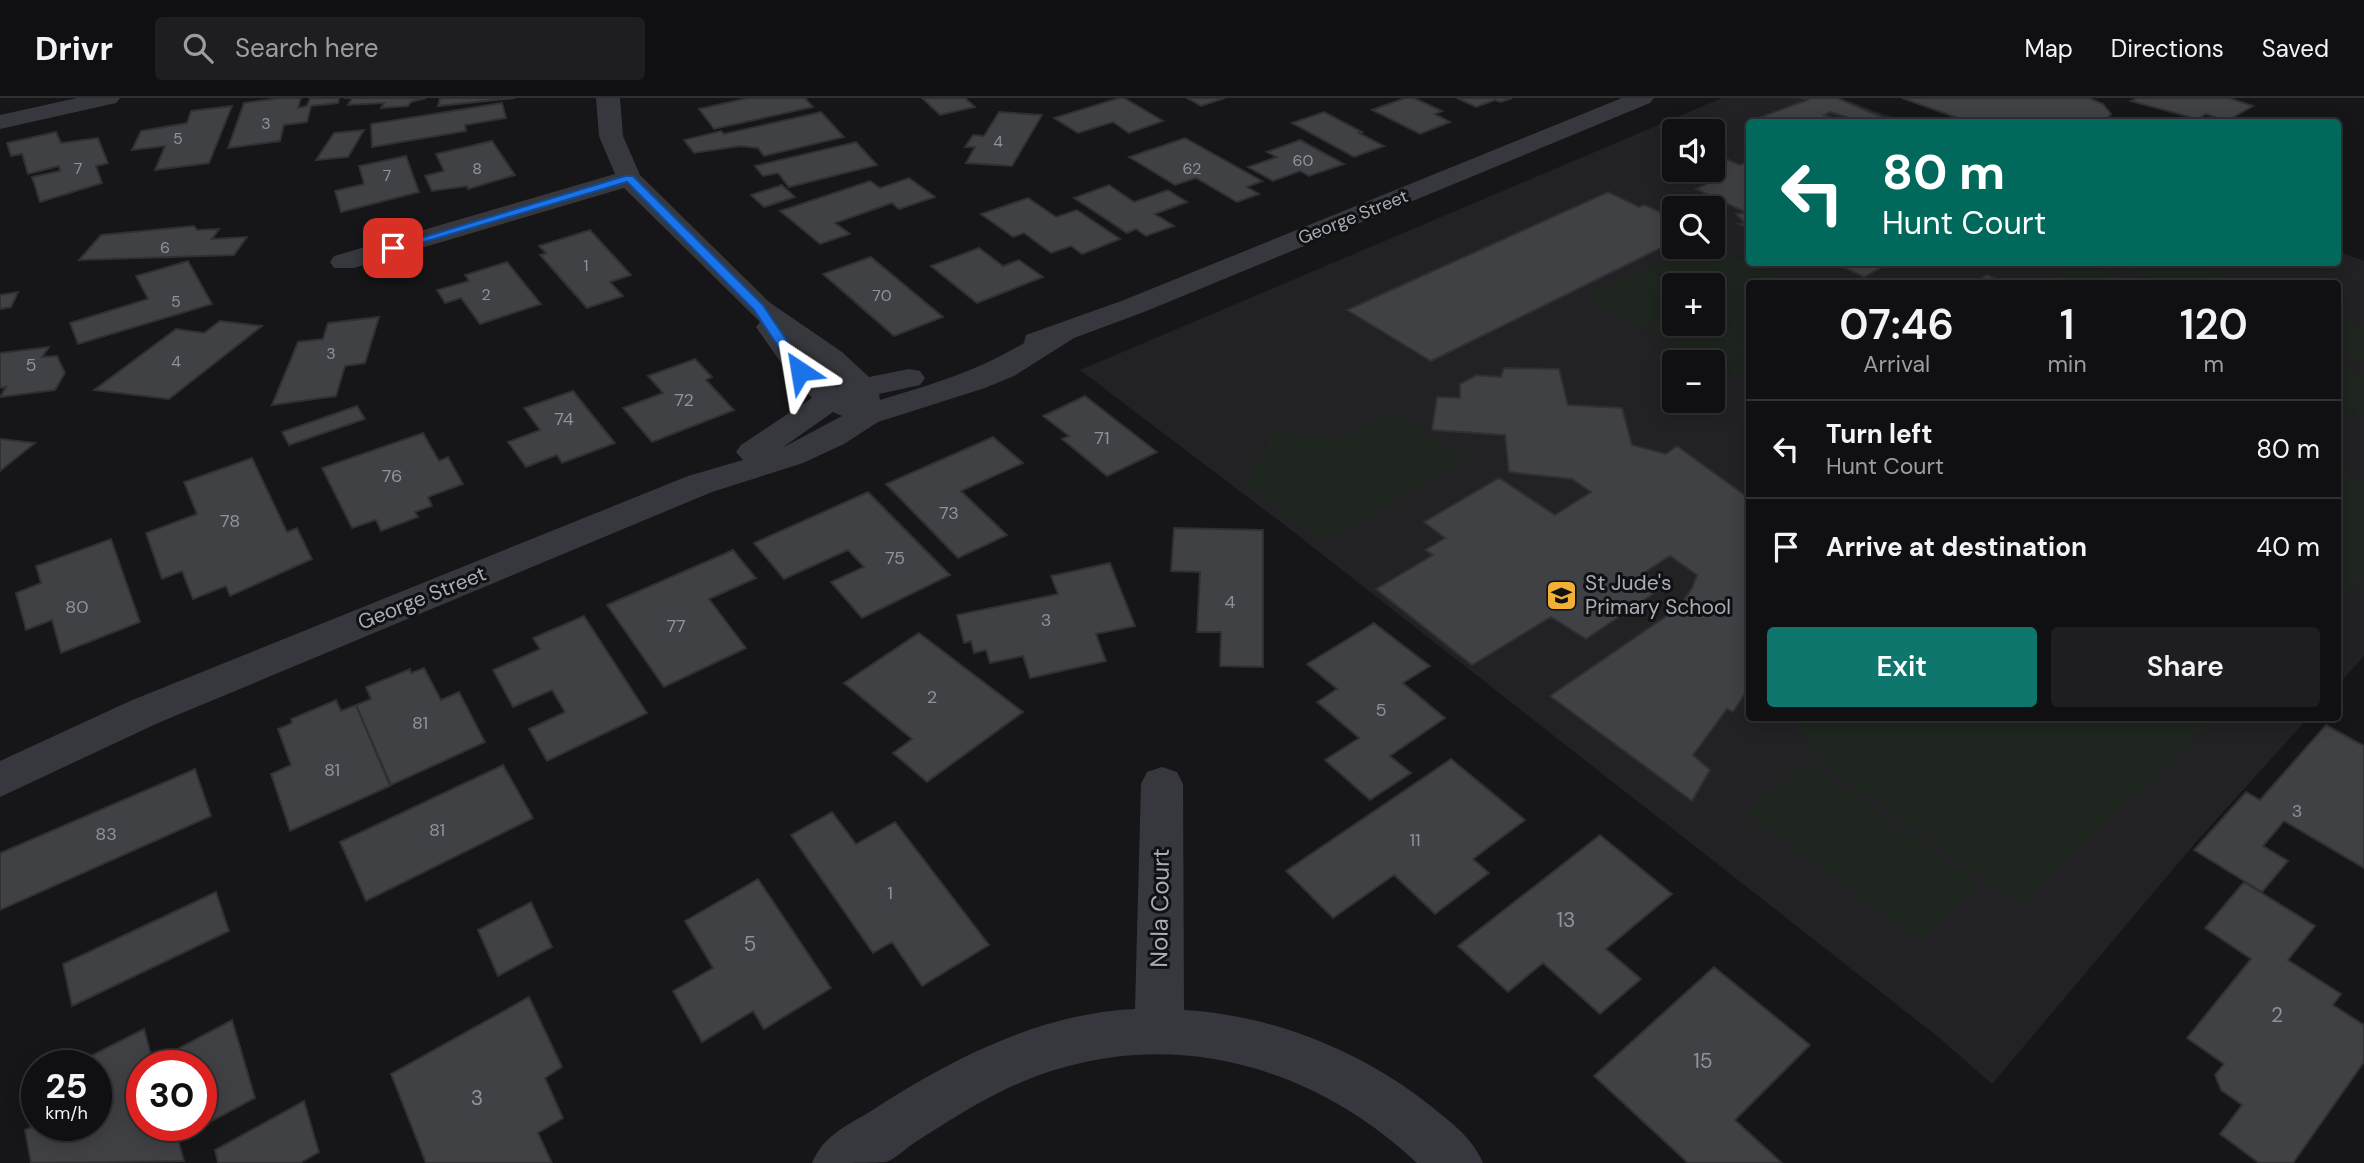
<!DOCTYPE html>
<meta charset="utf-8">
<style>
body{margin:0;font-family:"DM Sans",sans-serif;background:#1e1e20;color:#f1f3f6;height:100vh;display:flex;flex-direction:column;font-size:26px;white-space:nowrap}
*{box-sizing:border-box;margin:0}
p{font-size:23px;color:#9c9d9f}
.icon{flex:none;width:38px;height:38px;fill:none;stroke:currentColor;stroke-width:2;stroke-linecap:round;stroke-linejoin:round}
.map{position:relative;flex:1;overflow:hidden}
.panel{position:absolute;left:1746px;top:182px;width:595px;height:441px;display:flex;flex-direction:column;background:#101012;border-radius:7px;box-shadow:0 4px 18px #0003,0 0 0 2px #303032}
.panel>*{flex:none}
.hud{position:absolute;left:1746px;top:21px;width:595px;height:147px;border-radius:7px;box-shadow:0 4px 18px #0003,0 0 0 2px #303032;background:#00695c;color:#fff;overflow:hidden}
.controls{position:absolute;left:1662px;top:21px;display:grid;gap:14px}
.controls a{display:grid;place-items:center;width:63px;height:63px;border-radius:7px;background:#101012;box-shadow:0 4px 18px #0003,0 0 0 2px #303032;font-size:35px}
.speed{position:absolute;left:21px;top:952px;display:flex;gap:14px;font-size:35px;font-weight:700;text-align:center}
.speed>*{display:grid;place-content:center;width:91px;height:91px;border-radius:50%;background:#101012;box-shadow:0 4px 18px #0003,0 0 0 2px #303032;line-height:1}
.speed small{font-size:18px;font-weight:400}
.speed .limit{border:10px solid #d22;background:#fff;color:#111}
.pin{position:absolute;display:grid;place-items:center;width:60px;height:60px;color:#fff;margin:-30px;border-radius:14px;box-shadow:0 4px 10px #0006}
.me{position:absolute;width:77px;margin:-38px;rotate:327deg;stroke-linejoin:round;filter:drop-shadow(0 0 5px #0008)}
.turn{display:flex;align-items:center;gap:24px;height:147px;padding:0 21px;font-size:32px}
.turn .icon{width:91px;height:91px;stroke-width:2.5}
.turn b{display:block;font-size:49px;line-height:60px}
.eta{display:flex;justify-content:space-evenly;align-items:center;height:119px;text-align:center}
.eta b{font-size:42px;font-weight:600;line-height:49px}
.button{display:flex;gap:14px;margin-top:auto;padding:14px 21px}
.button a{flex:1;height:80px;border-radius:7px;background:#0f766e;color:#fff;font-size:28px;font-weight:600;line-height:80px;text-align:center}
.button a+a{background:#1e1e20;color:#f1f3f6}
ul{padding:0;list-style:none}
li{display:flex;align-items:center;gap:21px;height:98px;padding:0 21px;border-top:2px solid #303032}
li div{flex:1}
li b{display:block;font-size:26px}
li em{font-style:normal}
header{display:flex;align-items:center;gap:42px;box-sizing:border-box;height:98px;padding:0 35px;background:#101012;border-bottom:2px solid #303032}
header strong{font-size:33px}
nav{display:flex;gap:38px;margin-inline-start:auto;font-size:24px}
.search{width:490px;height:63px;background:#1e1e20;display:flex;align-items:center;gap:18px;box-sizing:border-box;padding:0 24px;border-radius:7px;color:#9c9d9f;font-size:26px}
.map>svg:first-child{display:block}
</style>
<header>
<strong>Drivr</strong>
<div class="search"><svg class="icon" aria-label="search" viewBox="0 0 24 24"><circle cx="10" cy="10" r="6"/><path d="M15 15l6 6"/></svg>Search here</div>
<nav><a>Map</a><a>Directions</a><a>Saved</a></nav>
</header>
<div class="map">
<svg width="2364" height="1065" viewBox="0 0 2364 1065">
<rect width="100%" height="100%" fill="#161618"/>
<path fill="#222225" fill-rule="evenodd" d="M1722,0H1841L1905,24H1750V164H2338V153L2364,163V558L2338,587V186H1750V620H2308L2196,744L1992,986L1937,938L1295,435L1080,272ZM1675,33H1713V72H1675ZM1675,110H1713V149H1675ZM1675,187H1713V226H1675ZM1675,264H1713V303H1675Z"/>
<path fill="#1e261f" d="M1686,149H1713L1790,185L1750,186V221L1713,202V187H1683L1646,169Z
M2084,164V165L2136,185L2053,186L2045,182L2073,165Z
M2110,165H2192L2245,185H2162Z
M1643,170L1676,187L1675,226H1713V206L1750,225V278L1743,282L1585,198Z
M2343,222L2364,230V266L2338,255V226Z
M2338,268L2364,278V318L2338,307Z
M1393,315L1466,363L1321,443L1245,385L1273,335L1346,340Z
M2338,374L2364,385V476L2338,501Z
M1790,620H2216L2021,807L1824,668Z
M1806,664L1979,785L1920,843L1746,714Z"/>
<path fill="#404145" stroke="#303034" stroke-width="2" fill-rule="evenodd" d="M280,0H301L298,10L307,8L310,0H339L338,5L311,8L307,24L284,27L280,43L228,50L244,5Z
M344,0H426L411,4L408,8L381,10L384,5L348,7L352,0Z
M440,0H515L438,8Z
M748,0H805L813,9L714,31L699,11Z
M922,0H965L975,9L940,17Z
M1119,0H1124L1163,23L1129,35L1113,24L1078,35L1054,20Z
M1187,0H1225L1201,8Z
M1405,0H1414L1442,13L1435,16L1450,24L1420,36L1372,12Z
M1457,0H1512L1501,4L1495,2L1476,9Z
M1801,0H1837L1884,20L1863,24L1830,14L1824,17L1843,24H1760L1753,22L1807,2Z
M1902,0H2089L2103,6L2111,16L2106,22L2109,24H1969Z
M2137,0H2229L2253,8L2227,23L2206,16L2197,21L2131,3Z
M502,5L506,20L465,27L466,33L372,49L371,26Z
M232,8L209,65L155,72L165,48L132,52L141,33L187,25L191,13Z
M821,14L844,39L764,58L758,50L740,48L694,55L684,42L721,33L724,36Z
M999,14L1042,17L1012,68L966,65L975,49H965L973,37L984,38Z
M1324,14L1362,34L1359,35L1384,48L1354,59L1292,25Z
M364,32L348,59L316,62L334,35Z
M56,34L61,45L98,40L108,65L96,68L102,85L40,104L32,79L60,73L59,68L28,76L22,56L11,58L7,45Z
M1185,40L1262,83L1247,89L1259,96L1237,104L1196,80L1175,87L1129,59Z
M1300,42L1344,66L1309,78L1300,73L1273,83L1248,69L1277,59L1267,54Z
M492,43L515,77L468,91L467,88L432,93L425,78L444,73L436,56Z
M856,44L877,67L789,89L778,75L763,78L755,68Z
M406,58L419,94L341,114L335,93L364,86L359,68Z
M1726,61L1740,67L1750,62V131L1739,126L1745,125L1736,116L1744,115L1743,113L1696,91L1706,86L1688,78L1701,72H1713V66Z
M909,80L935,99L899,111L892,105L835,125L850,136L820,146L780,113L870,83L880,90Z
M782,87L795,99L764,109L751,97Z
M1109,87L1134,104L1168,92L1187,104L1155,116L1174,128L1146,138L1136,131L1127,135L1074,100Z
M1608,94L1639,109L1645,107L1668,118L1663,120L1675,125V143L1431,263L1347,212Z
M1028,100L1056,119L1077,112L1120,141L1082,156L1071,148L1051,155L1024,135L1013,139L981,116Z
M194,128L197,132L219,131L212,141L247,139L234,157L79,162L101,137Z
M590,132L631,177L610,184L623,198L587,210L540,157L546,155L539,148Z
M979,150L1003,168L1019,162L1043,179L977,205L931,168Z
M871,159L943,219L894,238L823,176Z
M188,163L212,206L78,246L70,225L148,201L136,178Z
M507,164L541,206L480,226L461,200L445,205L437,192L469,183L465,177Z
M1833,164H1891L1864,179Z
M1987,177L2008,186H1973Z
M18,194L11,209L0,211V197Z
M379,219L365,265L345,268L336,298L272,307L298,244L323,241L328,225Z
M220,223L262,228L169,301L94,292L176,231L204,235Z
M49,249L42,259L57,258L65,275L55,292L0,299L6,289L0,290V255Z
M695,261L712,279L706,282L734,312L652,344L623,310L663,295L648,278Z
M1504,270L1559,271L1568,307L1622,310L1632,347L1666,356L1677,348L1750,401V588L1733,614L1727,611L1693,657L1710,672L1692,703L1550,598L1678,510L1692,490L1697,477L1670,458L1645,474L1663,489L1586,541L1551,519L1472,567L1376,491L1433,457L1425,452L1445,440L1424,424L1499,380L1555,417L1591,394L1572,381L1509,374L1505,337L1432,332L1437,299L1460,300V286L1477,277L1501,279Z
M573,293L615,345L562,365L557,357L526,369L508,344L540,332L524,310Z
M1085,298L1157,354L1107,378L1062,341L1069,338L1043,318Z
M357,308L365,321L289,347L282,334Z
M423,335L439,363L448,359L463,386L428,399L432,408L415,414L418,419L381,433L376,422L352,430L322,370Z
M993,339L1023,365L961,393L1007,437L958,460L886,386Z
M0,341L35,345L0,373Z
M252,360L287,434L297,430L312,461L230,498L226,488L193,501L182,473L162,481L146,435L197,416L184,384Z
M868,394L950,477L862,520L831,484L864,469L848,452L784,481L754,445Z
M1174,430L1263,432V569L1220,568L1221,534H1197L1200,474L1171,473Z
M111,441L140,524L61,555L52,522L26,532L16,495L41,485L36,468Z
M733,452L756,480L709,501L746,550L664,589L607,507Z
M1110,465L1135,528L1096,536L1106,563L1030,580L1023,558L990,565L986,552L974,555L971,543L964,545L957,517L1058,496L1051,478Z
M584,518L647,615L547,663L529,631L565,614L552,592L513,609L493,572L540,551L533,540Z
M1374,525L1430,568L1403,585L1445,620L1390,658L1411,675L1370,702L1325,662L1359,640L1317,604L1337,591L1307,566Z
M919,535L1023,614L927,684L893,655L912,641L844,585Z
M424,570L441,602L459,594L485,644L391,687L356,607L371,601L366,589L410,571L411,575Z
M336,602L341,613L356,607L390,688L290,733L271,676L291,667L278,631L292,625L291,621Z
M2326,627L2364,648V770L2284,723L2263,748L2288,763L2262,794L2194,752L2246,694L2260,702Z
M1451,661L1525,722L1473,761L1489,775L1435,816L1394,777L1333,820L1286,773Z
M503,667L533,720L366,803L340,744Z
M195,671L211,718L0,812V755Z
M832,714L856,746L895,724L989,847L922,888L892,844L873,855L791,737Z
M1600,737L1672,796L1606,851L1641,881L1600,916L1543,865L1508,894L1458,848Z
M758,781L831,890L764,931L753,913L702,944L673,893L713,870L685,823Z
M2244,784L2315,828L2288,862L2341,896L2333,907L2364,927V964L2293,1065H2259L2220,1036L2242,1007L2221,992L2215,977L2224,966L2187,940L2251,861L2205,830Z
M216,794L229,833L72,908L63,866Z
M531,804L552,849L498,878L478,832Z
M1714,869L1810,947L1735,1022L1782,1065H1688L1594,978Z
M529,899L562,969L545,980L563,1020L538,1035L552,1065H426L391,976Z
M232,922L255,1000L178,1041L184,1063L31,1065L25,1032L37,1026L96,1027V968H71L144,931L153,964ZM142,968H201V1027H142Z
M304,1003L319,1054L300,1065H218L215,1052Z"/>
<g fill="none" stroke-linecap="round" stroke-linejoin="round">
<path fill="#37383d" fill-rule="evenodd" d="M77,0H120L116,5L0,31V17Z
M596,0H620L623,38L640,77L769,204L842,254L869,279L909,271L920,273L925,280L920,287L879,296L880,302C930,287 978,273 1024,245L1026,237L1124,202L1622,0H1654L1650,5L1144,214L1074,240L1014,278L985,290L878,324L844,346L803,365L712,394L158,625L0,699V663L130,603L688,378L743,362L736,354L741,347L812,300L786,272L756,229L760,224L624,90L354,170H334L330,164L334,158L615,76L599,38ZM807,258L841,287L836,289ZM833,314L842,318L782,350Z
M1162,669L1177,674L1183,686L1184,912C1275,917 1369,956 1438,1014C1457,1029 1473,1042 1483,1065H1417C1302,957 1144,922 1000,994C971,1008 944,1026 917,1043C907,1049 897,1060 886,1064C872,1065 830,1065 812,1065C824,1037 845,1029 871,1013C949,962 1040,915 1135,911L1141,686L1147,674Z"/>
</g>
<path fill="#1a73e8" stroke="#114b97" stroke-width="2" d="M625,78H633L763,207L807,273L805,275H796L754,212L627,84L397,152L388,150Z"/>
<defs>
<symbol id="school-square" viewBox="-11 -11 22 22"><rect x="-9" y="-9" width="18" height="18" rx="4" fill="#f2b134" stroke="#111113"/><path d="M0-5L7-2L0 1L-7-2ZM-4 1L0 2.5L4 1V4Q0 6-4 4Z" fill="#111"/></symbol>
</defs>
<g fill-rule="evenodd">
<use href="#school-square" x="1544" y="480" width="35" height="35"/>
</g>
<g text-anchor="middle" stroke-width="6" stroke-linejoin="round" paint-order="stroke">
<g font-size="16" fill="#8e929b">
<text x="266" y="31">3</text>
<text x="178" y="46">5</text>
<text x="998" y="49">4</text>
<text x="1303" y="68">60</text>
<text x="78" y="76">7</text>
<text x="477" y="76">8</text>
<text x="1192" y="76">62</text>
<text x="387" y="83">7</text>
<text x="165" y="155">6</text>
<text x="586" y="173">1</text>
<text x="486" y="202">2</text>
<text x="882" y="203">70</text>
<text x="176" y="209">5</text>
<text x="331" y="261">3</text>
<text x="176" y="269">4</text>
</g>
<g font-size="18" fill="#a8adb8" stroke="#111113">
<text transform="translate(1353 119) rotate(-22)" y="6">George Street</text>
</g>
<g font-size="18" fill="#8e929b">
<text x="31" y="273">5</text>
<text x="684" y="308">72</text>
<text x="564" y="327">74</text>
<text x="1102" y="346">71</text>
<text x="392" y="384">76</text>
<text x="949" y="421">73</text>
<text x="230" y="429">78</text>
<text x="895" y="466">75</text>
<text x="1230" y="510">4</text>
<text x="77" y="515">80</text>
<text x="1046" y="528">3</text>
<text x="676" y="534">77</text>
<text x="932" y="605">2</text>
<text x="1381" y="618">5</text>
<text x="420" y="631">81</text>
<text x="332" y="678">81</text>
<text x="2297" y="719">3</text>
<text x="437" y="738">81</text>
<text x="106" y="742">83</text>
<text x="1415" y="748">11</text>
<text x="890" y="801">1</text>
</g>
<g font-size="21" fill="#a8adb8" stroke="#111113" text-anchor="start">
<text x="1585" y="492">St Jude's<tspan x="1585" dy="24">Primary School</tspan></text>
</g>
<g font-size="21" fill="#a8adb8" stroke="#111113">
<text transform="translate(422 500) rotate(-22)" y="7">George Street</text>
</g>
<g font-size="21" fill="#8e929b">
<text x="1566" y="829">13</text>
<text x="750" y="853">5</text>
<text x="2277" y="924">2</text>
<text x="1703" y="970">15</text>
<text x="477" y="1007">3</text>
</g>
<g font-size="24" fill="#a8adb8" stroke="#111113">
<text transform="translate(1160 810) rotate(-89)" y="8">Nola Court</text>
</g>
</g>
</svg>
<div class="controls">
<a><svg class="icon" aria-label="sound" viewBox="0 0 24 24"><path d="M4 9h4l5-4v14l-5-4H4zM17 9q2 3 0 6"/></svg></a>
<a><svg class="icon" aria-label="search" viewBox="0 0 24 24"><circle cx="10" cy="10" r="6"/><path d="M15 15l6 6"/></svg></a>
<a>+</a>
<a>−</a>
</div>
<div class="speed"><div>25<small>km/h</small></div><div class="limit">30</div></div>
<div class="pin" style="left:393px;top:150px;background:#d93025"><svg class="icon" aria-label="arrive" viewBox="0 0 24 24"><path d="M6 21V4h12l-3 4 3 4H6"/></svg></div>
<svg class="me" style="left:800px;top:273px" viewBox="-20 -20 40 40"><path d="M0-17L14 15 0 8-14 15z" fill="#1a73e8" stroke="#fff" stroke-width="4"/></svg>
<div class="hud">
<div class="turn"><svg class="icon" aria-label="left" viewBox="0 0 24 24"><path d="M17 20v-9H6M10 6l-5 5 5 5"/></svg><div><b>80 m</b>Hunt Court</div></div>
</div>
<section class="panel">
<div class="eta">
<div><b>07:46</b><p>Arrival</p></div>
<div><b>1</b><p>min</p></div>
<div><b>120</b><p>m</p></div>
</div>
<ul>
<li><svg class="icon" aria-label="left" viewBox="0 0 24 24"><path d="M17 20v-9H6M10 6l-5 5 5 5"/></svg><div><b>Turn left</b><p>Hunt Court</p></div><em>80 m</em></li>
<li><svg class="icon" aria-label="arrive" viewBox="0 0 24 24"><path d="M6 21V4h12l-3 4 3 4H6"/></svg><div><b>Arrive at destination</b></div><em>40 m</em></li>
</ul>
<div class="button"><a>Exit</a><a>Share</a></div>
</section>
</div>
